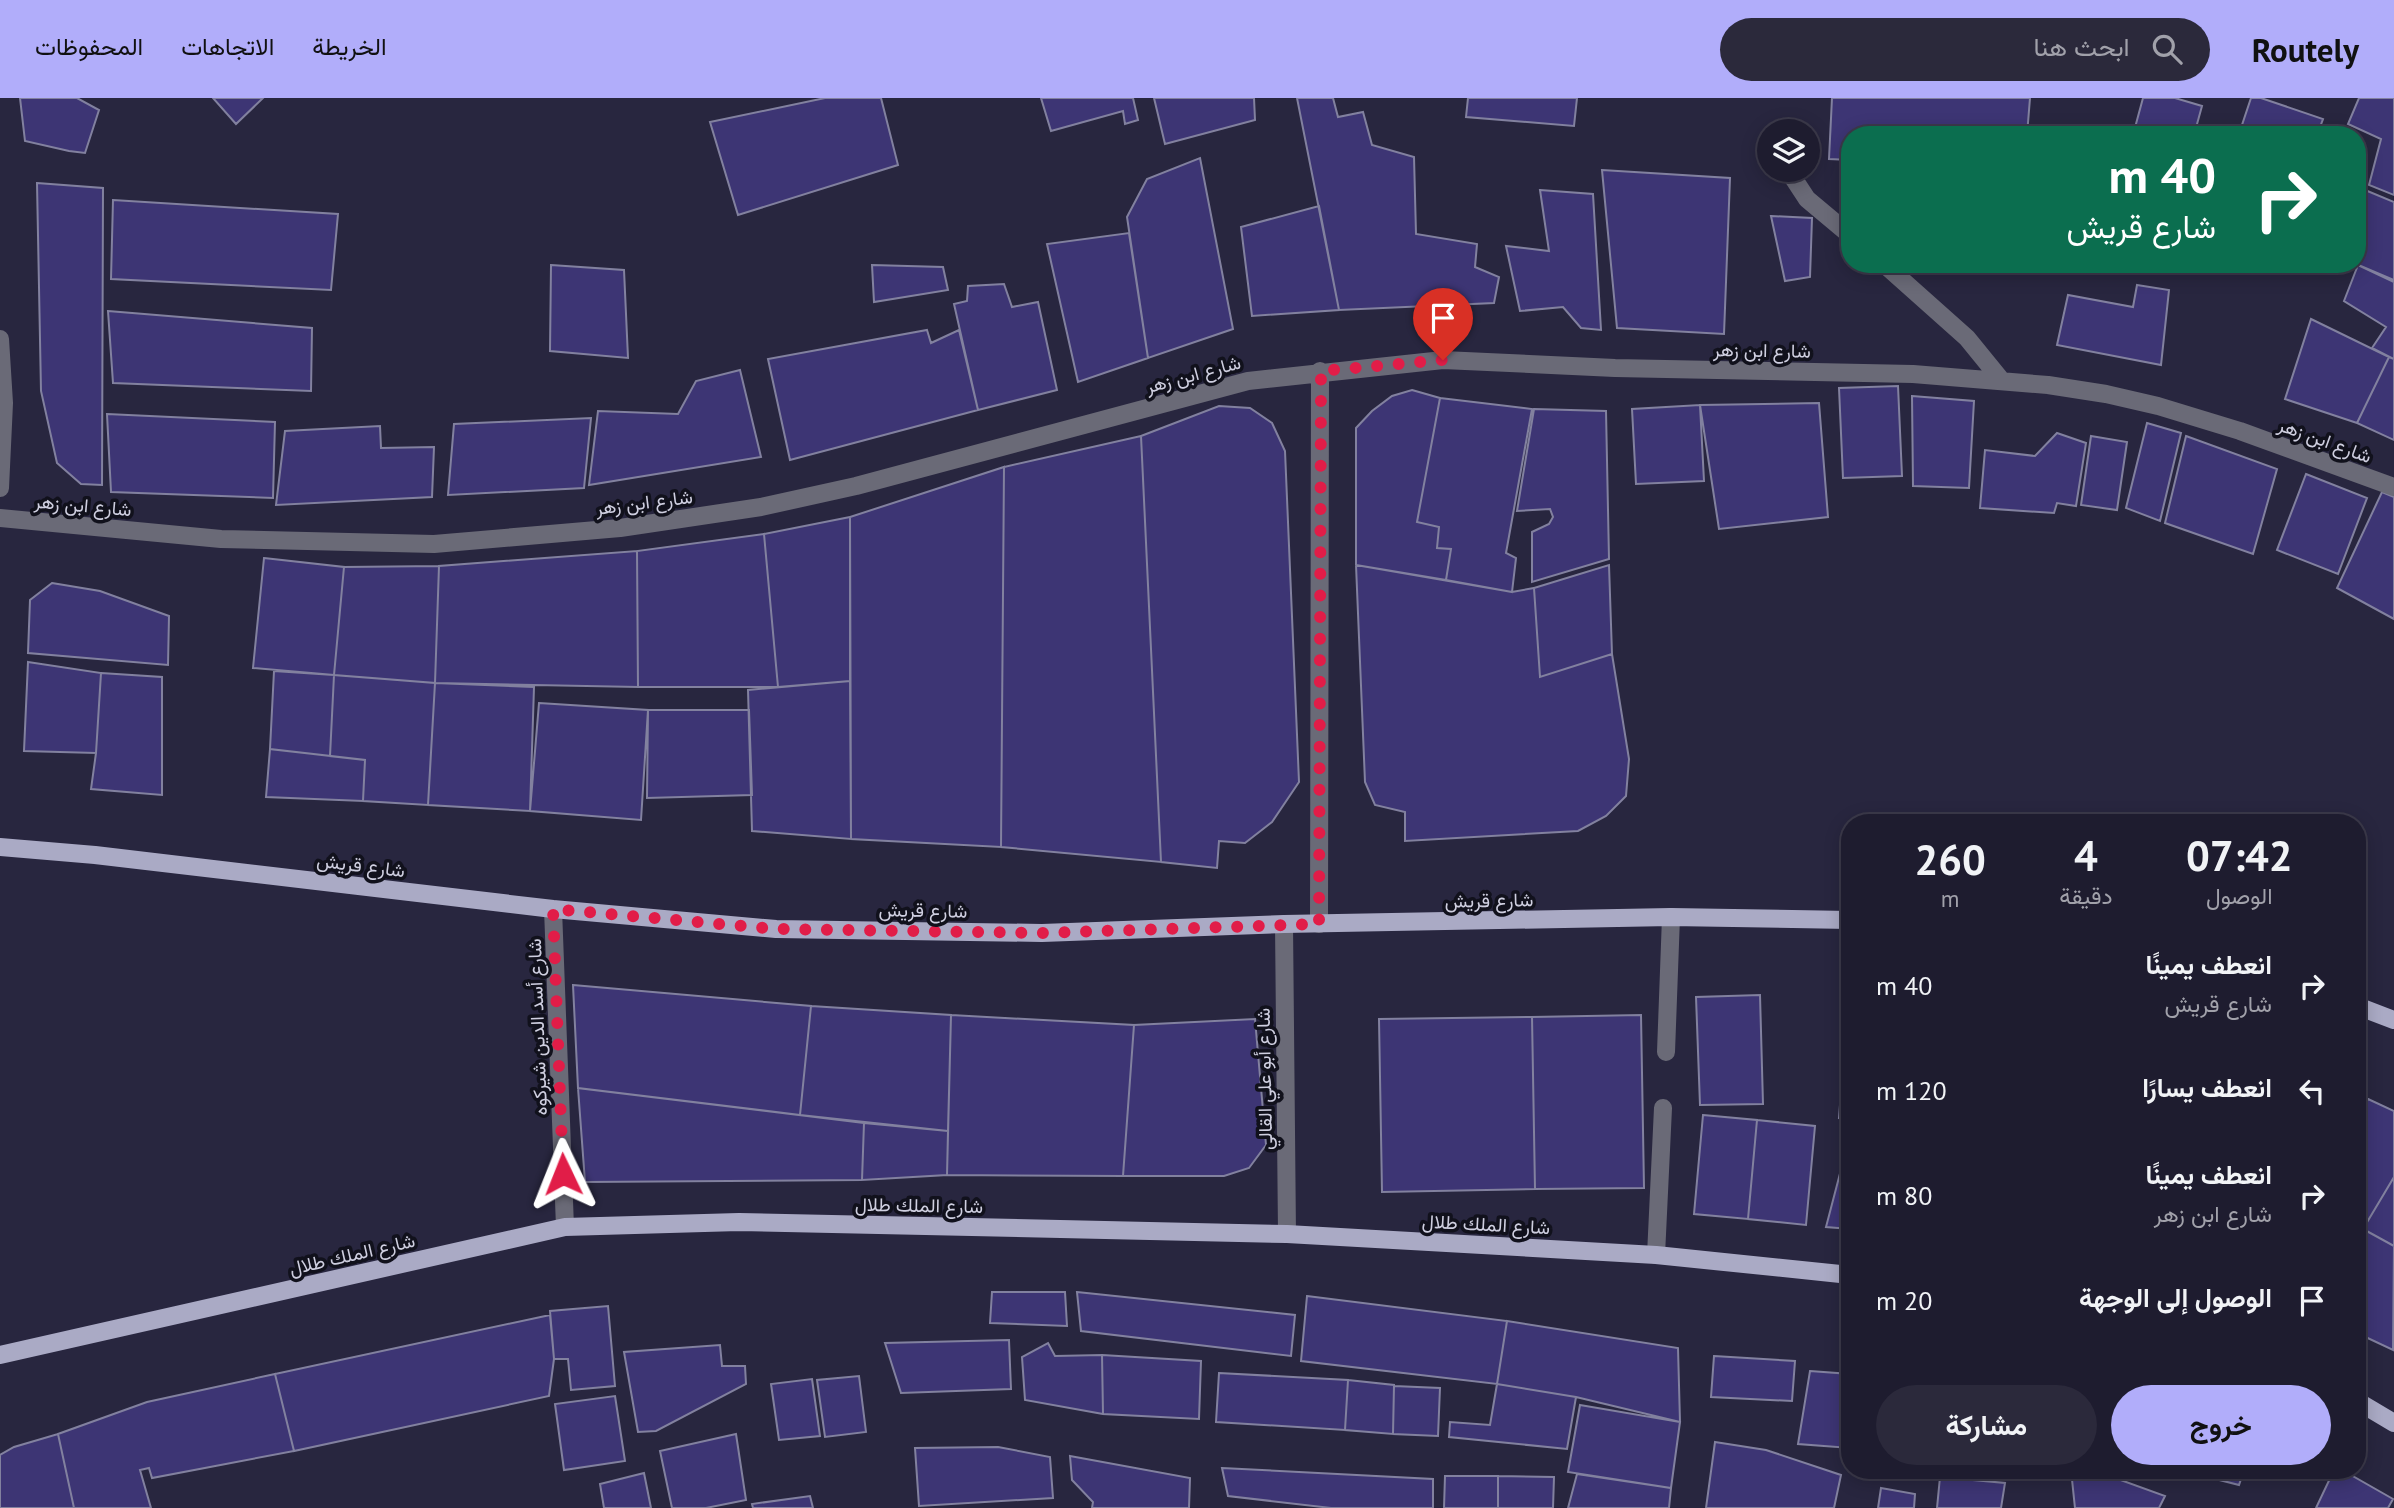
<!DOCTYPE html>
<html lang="ar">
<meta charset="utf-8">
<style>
body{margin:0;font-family:"PT Sans",Vazirmatn,sans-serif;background:#2b293b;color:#f1f3f6;direction:rtl;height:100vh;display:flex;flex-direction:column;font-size:26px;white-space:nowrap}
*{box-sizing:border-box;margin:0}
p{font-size:23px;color:#a1a1aa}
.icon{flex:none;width:38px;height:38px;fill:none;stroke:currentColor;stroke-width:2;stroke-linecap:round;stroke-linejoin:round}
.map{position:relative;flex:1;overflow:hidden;direction:ltr}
.details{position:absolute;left:1841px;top:716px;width:525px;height:665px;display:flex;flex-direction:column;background:#1e1c2f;border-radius:28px;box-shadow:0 4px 18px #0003,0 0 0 2px #3c3a4b;direction:rtl}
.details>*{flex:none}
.banner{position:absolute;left:1841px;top:28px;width:525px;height:147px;border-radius:28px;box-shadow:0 4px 18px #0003,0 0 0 2px #3c3a4b;direction:rtl;background:#0b6e4f;color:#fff;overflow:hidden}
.fabs{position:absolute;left:1757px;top:21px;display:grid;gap:14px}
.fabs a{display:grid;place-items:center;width:63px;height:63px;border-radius:50%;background:#1e1c2f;box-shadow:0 4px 18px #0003,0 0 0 2px #3c3a4b;font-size:35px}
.pin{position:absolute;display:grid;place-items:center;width:60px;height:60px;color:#fff;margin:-72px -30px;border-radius:50% 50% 50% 0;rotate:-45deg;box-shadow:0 0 7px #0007}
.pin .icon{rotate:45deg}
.me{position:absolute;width:77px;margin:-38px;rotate:358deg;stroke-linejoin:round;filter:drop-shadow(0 0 5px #0008)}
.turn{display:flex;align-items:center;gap:24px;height:147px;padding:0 35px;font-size:32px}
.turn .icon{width:91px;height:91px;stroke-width:2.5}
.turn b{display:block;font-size:49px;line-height:60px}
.eta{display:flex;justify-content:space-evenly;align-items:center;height:119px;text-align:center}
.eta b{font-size:42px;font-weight:700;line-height:49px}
.cta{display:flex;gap:14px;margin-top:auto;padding:14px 35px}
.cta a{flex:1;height:80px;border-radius:42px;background:#b1adfa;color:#111;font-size:28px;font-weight:700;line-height:80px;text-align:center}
.cta a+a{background:#2b293b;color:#f1f3f6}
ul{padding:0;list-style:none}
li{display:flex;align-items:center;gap:21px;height:105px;padding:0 35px}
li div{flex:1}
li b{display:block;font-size:26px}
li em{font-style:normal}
header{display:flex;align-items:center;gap:42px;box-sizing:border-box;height:98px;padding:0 35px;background:#b1adfa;color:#111}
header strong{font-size:33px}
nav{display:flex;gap:38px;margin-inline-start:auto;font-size:24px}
.search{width:490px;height:63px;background:#2b293b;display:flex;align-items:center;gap:18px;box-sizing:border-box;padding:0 24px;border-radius:38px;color:#a1a1aa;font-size:26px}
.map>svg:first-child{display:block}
</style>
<header>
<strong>Routely</strong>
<div class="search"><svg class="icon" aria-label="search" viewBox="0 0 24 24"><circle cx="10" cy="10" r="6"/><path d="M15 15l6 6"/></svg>ابحث هنا</div>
<nav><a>الخريطة</a><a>الاتجاهات</a><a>المحفوظات</a></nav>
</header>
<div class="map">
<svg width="2394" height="1410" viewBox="0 0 2394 1410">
<rect width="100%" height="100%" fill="#28263f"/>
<path fill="#3d3574" stroke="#82819f" stroke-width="2" d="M20,0H77L99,12L85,55L69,53L25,43Z
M213,0H263L236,26Z
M825,0H881L898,67L738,117L710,24Z
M1041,0H1133L1138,22L1125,26L1123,13L1051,33Z
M1154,0H1254L1255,22L1165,46Z
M1297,0H1333L1338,19L1363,14L1372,47L1414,59L1416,136L1477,146L1475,169L1499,179L1494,205L1339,212Z
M1468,0H1577L1574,28L1466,19Z
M1832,0H2030L2027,37H1850V62L1829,61Z
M2143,0H2175L2202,8L2194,37H2133Z
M2251,0H2261L2323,21L2317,37H2250L2240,33Z
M2359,0H2394V97L2369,87L2381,41L2348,26Z
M1200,60L1233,231L1148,260L1127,119L1147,81Z
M1602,72L1730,80L1724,236L1617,230Z
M37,85L103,90L102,387L81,386L57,365L41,293Z
M1540,92L1593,96L1601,232L1581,230L1563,209L1520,213L1506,148L1549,153Z
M2365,92L2394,104V182L2356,166L2357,113Z
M113,102L338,116L331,192L111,181Z
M1319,108L1339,212L1252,218L1241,129Z
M1771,118L1812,120L1810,179L1785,183Z
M1129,135L1148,260L1078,284L1047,146Z
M2115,166H2159L2158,174Z
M551,167L624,172L628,260L550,253Z
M872,167L943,169L948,192L874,204Z
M2358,167L2394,184V261L2372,250L2386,229L2344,203Z
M1004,186L1012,209L1038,204L1057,292L978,312L954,206L967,203L968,188Z
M2137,187L2169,192L2161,267L2057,247L2068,197L2133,209Z
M108,213L312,230L311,293L113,285Z
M2311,221L2389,259L2357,325L2285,301Z
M927,232L931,245L959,232L978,312L790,362L768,261Z
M2389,259L2394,261V342L2357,325Z
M740,272L761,359L589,387L598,313L678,316L696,283Z
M1898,288L1902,378L1843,380L1839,290Z
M1412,292L1440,300L1417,424L1439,429L1437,450L1451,451L1446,482L1356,467V330L1372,313L1392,298Z
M1912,298L1974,303L1969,390L1913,388Z
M1440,300L1532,311L1506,455L1516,460L1512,494L1446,482L1451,451L1437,450L1439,429L1417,424Z
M1819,305L1828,419L1719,431L1700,307Z
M1700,307L1704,383L1636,386L1632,311Z
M1219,308L1250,310L1272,325L1285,353L1299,684L1272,724L1245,745L1219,743L1217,770L1161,764L1141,338Z
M1534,311L1606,313L1609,461L1532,484V434L1549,426L1553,419L1550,411L1517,413Z
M107,316L275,324L273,400L111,394Z
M591,320L584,390L448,397L454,326Z
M2147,325L2181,335L2160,423L2126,410Z
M380,328L381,350L434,349L432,399L276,407L285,333Z
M2057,335L2086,345L2076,408L2057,405L2054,415L1980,410L1985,352L2035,358Z
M1141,338L1161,764L1001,749L1004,369Z
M2091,338L2127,344L2117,412L2081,407Z
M2186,338L2277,371L2253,456L2165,425Z
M1004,369L1001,749L851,741L850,419Z
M2306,376L2367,400L2338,476L2277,452Z
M2382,394L2394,399V521L2337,490Z
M850,419V583L778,589L764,436Z
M764,436L778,589H638L637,453Z
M637,453L638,589L435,585L439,468Z
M264,460L344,469L334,577L253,570Z
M1356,467L1512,494L1534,490L1540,579L1612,556L1629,661L1626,698L1606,718L1578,733L1405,743V714L1375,707L1365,684Z
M1609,467L1612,556L1540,579L1534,490Z
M439,468L435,585L334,577L344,469Z
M52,485L100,493L169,518L168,567L28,555L30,502Z
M28,564L101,575L96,655L24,653Z
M274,573L334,577L330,658L270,651Z
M101,575L162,579V697L91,691L96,655Z
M334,577L435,585L428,707L363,703L365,662L330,658Z
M850,583L851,741L752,733L748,592Z
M435,585L534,589L530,713L428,707Z
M539,605L648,612L641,722L530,713Z
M648,612H749L752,697L647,700Z
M270,651L365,662L363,703L266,699Z
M573,887L811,908L800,1017L578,990Z
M1760,897L1763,1006L1700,1007L1696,899Z
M1848,902H1850V1021L1839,1020Z
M811,908L951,917L948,1033L800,1017Z
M951,917L1134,927L1123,1078L947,1077Z
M1641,917L1644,1090L1535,1091L1532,919Z
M1532,919L1535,1091L1382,1094L1379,921Z
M1255,921L1266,1047L1249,1070L1224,1078H1123L1134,927Z
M578,990L864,1025L862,1082L585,1084Z
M2357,998L2368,1001L2357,1025Z
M2368,1001L2394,1013V1079L2363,1131L2357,1128V1025Z
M1703,1017L1757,1022L1748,1121L1694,1116Z
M1757,1022L1815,1028L1806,1127L1748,1121Z
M864,1025L948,1033L947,1077L862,1082Z
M1849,1041L1850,1131L1826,1129Z
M2394,1079V1148L2363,1131Z
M2363,1131L2394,1148L2393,1252L2357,1235V1141Z
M992,1194H1065L1067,1228L990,1225Z
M1077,1194L1295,1217L1291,1258L1081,1233Z
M1307,1198L1507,1223L1497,1286L1301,1263Z
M608,1208L615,1288L571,1292L568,1261H554L550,1213Z
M550,1217L554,1261L549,1298L294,1353L275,1276Z
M1507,1223L1678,1250L1680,1324L1576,1299L1497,1286Z
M1009,1242L1011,1291L901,1295L885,1245Z
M1048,1245L1055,1258L1102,1257L1103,1316L1025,1302L1022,1259Z
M720,1247L722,1268H745L746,1286L656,1333L638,1334L624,1254Z
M1102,1257L1201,1263L1199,1321L1103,1316Z
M1714,1258L1795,1263L1792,1303L1711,1299Z
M1810,1273L1850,1276V1350L1798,1346Z
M1219,1275L1348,1282L1345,1332L1216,1324Z
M275,1276L294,1353L152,1380L149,1370L140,1372L151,1410H74L58,1336L147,1304Z
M859,1278L866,1334L825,1339L817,1282Z
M812,1281L820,1338L779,1342L771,1286Z
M1348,1282L1394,1287L1393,1336L1345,1332Z
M1497,1286L1576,1299L1567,1351L1449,1339L1450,1324L1490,1327Z
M1394,1288L1440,1290L1438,1338L1393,1336Z
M615,1298L625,1363L564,1372L555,1306Z
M1580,1307L1680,1324L1671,1390L1568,1374Z
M58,1336L74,1410H0V1357L14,1349Z
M736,1336L746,1402L706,1410H672L660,1353Z
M1715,1344L1766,1352L1841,1377L1834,1410H1706Z
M998,1349L1050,1359L1053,1400L919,1408L915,1350Z
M1070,1358L1190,1380L1189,1410H1092L1093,1404L1072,1382Z
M1222,1370L1433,1381V1410H1331L1228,1398Z
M2071,1372H2093L2165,1398L2159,1410H2075Z
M2180,1372H2244L2239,1387Z
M2334,1372H2342L2393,1401L2388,1410H2316Z
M644,1375L651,1410H604L600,1386Z
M1577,1376L1671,1390L1669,1410H1568Z
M1445,1378H1498V1410H1444Z
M1498,1378L1554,1379L1553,1410H1498Z
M1940,1379L2005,1385L2001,1410H1937Z
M1881,1390L1915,1396L1914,1410H1878Z
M810,1398L813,1410H753L752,1406Z"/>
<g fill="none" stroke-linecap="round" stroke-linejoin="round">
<path stroke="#6a6a77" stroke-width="18" d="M1788,72L1807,101L1850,137
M1884,166L1967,240L2002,283
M0,241L4,305L0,390
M0,420L221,441L434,446L620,430L761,409L856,388L1248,283L1443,262L1615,270L1913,276L2048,287L2106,296L2158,308L2240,333L2394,389
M553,811L565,1129
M1284,826L1287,1136
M1319,826L1320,273
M1666,954L1671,819
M1656,1157L1663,1010"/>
<path stroke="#aaaac5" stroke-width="18" d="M0,749L95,757L553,811L776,831L1042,835L1284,826L1671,819L1850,822
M2357,908L2394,922
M0,1257L565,1129L739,1124L1287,1136L1656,1157L1850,1177
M2357,1303L2394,1325"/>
</g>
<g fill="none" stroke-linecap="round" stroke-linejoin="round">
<path stroke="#e11d48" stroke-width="12" stroke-dasharray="0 21.6" d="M563,1076L553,811L776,831L1042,835L1319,826L1321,273L1443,262"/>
</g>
<g text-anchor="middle" stroke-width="7" stroke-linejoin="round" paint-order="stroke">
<g font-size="19" fill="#cfcfe0" stroke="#11111c">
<text transform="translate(1762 252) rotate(1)" y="7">شارع ابن زهر</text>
<text transform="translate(1193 276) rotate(-15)" y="7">شارع ابن زهر</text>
<text transform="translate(2325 342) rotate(20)" y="7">شارع ابن زهر</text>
<text transform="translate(644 404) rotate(-7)" y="7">شارع ابن زهر</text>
<text transform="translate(83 407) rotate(5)" y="7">شارع ابن زهر</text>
<text transform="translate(361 767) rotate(7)" y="7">شارع قريش</text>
<text transform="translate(1489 802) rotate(-1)" y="7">شارع قريش</text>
<text transform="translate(923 812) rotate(1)" y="7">شارع قريش</text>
<text transform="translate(537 929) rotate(-92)" y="7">شارع أسد الدين شيركوه</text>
<text transform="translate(1264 981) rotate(-91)" y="7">شارع أبو علي القالي</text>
<text transform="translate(919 1107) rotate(1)" y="7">شارع الملك طلال</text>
<text transform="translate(1486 1126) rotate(3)" y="7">شارع الملك طلال</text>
<text transform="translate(352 1156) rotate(-13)" y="7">شارع الملك طلال</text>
</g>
</g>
</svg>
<div class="fabs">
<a><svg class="icon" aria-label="layers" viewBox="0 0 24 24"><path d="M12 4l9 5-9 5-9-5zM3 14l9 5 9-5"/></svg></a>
</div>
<div class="pin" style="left:1443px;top:262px;background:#d93025"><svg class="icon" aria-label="arrive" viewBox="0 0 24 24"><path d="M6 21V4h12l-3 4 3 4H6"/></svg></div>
<svg class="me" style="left:563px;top:1076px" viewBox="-20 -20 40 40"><path d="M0-17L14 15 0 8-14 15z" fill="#e11d48" stroke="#fff" stroke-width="4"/></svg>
<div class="banner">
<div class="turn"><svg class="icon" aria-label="right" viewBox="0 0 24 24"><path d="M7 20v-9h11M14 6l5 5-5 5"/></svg><div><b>40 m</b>شارع قريش</div></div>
</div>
<section class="details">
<div class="eta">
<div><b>07:42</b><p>الوصول</p></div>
<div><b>4</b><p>دقيقة</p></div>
<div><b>260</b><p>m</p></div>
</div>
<ul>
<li><svg class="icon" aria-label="right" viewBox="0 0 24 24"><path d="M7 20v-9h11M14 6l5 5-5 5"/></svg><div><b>انعطف يمينًا</b><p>شارع قريش</p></div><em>40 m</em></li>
<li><svg class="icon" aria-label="left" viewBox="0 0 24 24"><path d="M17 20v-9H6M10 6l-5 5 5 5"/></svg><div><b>انعطف يسارًا</b></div><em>120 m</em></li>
<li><svg class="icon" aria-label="right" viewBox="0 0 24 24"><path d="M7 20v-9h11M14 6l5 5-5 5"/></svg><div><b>انعطف يمينًا</b><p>شارع ابن زهر</p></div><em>80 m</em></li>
<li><svg class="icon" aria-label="arrive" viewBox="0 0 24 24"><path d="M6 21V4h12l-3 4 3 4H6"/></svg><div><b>الوصول إلى الوجهة</b></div><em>20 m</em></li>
</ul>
<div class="cta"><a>خروج</a><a>مشاركة</a></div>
</section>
</div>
